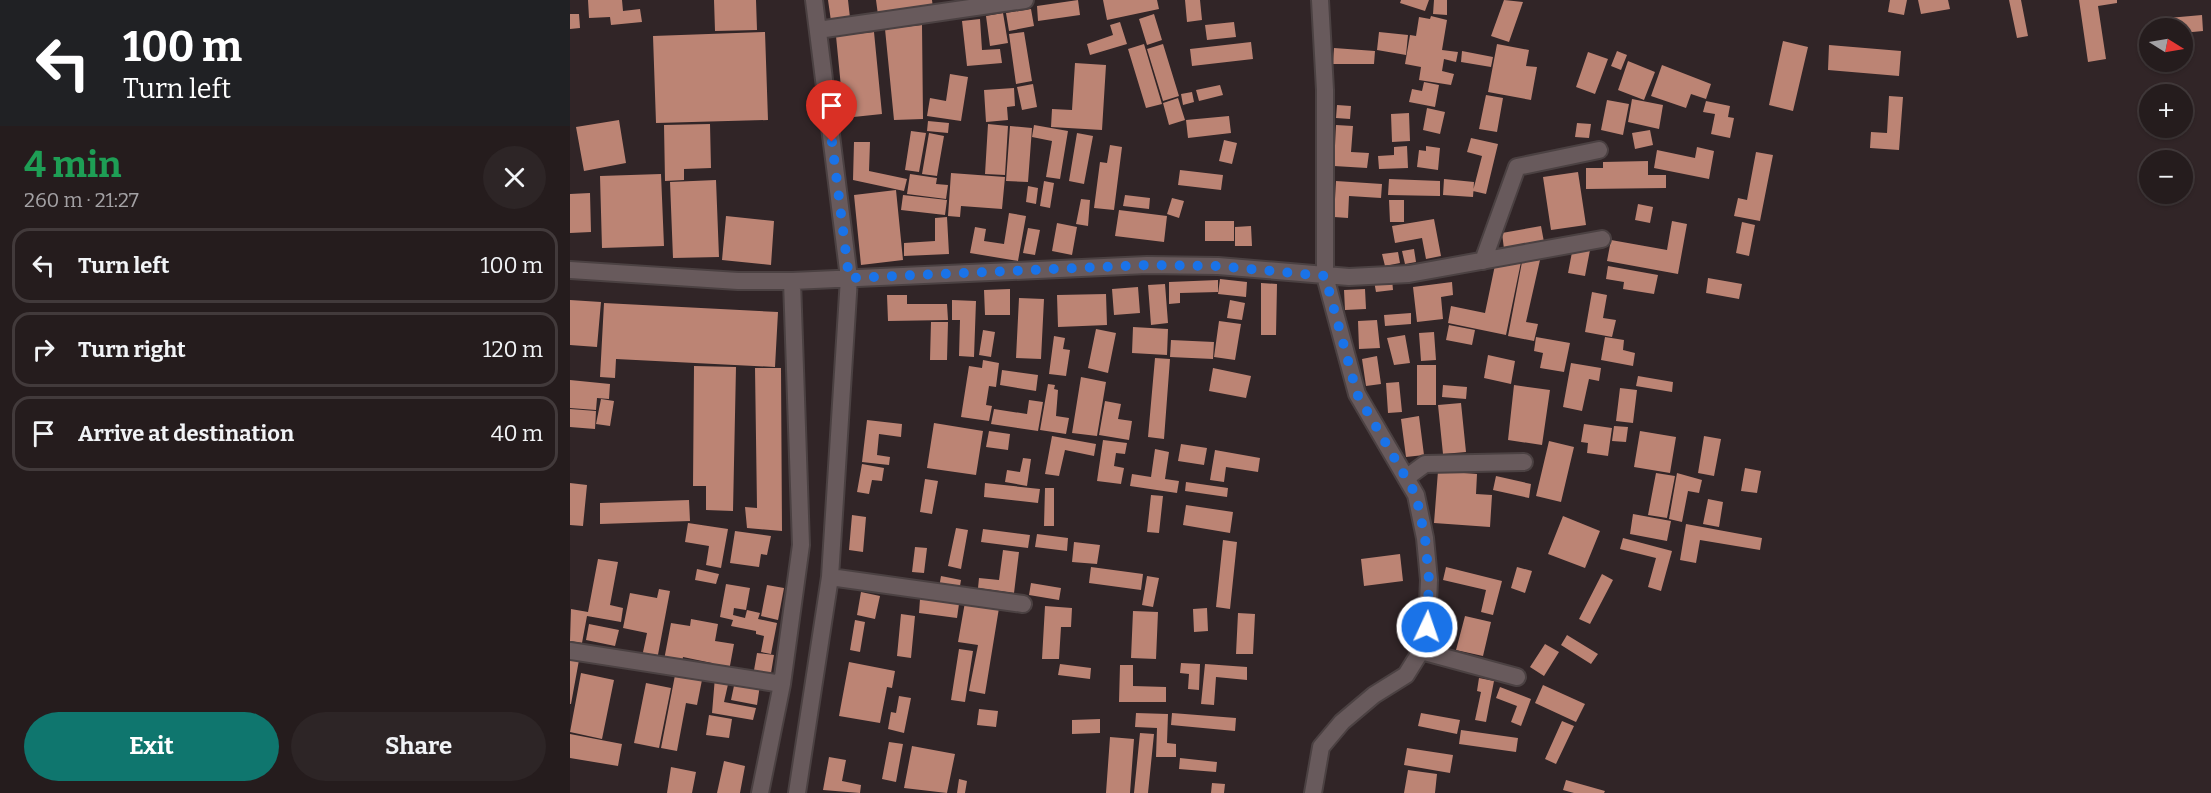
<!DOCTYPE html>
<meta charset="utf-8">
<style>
body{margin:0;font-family:Bitter,serif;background:#2d2526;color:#f1f3f6;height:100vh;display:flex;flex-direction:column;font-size:22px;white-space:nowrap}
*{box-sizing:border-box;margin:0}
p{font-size:20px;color:#a3a1a4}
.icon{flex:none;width:33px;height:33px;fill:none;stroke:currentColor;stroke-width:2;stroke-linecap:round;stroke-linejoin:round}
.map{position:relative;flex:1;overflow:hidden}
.details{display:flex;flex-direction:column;background:#251c1d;width:570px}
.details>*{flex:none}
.banner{background:#202124;color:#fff;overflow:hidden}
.needle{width:39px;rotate:101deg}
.tools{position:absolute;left:1569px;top:18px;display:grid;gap:12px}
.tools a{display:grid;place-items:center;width:54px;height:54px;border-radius:50%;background:#251c1d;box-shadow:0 2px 4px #0004,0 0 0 2px #423a3b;font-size:30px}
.pin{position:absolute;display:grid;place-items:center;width:51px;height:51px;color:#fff;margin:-62px -26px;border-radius:50% 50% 50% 0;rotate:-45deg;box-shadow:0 0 6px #0007}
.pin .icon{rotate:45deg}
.me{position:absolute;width:66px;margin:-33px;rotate:3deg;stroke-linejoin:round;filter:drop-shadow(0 0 4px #0008)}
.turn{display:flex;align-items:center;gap:21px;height:126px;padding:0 24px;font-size:27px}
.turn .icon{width:78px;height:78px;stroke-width:2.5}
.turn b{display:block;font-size:42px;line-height:51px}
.round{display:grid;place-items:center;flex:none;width:63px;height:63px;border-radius:32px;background:#2d2526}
.headline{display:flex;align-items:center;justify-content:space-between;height:102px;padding:0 24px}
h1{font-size:36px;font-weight:700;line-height:45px;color:#1e9e55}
.primary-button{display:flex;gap:12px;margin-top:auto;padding:12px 24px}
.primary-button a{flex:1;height:69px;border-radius:36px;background:#0f766e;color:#fff;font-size:24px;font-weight:700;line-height:69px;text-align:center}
.primary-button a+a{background:#2d2526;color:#f1f3f6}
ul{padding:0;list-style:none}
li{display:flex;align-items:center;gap:18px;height:75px;margin:0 12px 9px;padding:0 12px;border:3px solid #423a3b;border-radius:18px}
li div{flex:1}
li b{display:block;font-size:22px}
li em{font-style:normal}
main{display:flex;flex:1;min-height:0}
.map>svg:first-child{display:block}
</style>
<main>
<section class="details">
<div class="banner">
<div class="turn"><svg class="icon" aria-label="left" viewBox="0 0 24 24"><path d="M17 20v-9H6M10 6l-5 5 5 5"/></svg><div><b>100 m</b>Turn left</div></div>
</div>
<div class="headline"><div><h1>4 min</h1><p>260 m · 21:27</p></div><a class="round"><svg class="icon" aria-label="close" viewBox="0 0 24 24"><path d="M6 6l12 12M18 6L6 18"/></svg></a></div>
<ul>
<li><svg class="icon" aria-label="left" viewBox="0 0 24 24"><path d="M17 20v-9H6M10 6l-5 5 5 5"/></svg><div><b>Turn left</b></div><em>100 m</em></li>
<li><svg class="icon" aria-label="right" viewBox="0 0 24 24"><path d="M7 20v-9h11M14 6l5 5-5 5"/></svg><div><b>Turn right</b></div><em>120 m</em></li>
<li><svg class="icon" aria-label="arrive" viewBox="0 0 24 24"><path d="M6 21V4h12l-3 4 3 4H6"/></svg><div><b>Arrive at destination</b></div><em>40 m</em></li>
</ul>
<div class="primary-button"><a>Exit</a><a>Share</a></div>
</section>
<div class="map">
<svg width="1641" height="793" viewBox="0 0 1641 793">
<rect width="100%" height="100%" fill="#312527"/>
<path fill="#bc8474" d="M18,0H52L53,11L70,9L72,22L41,25L40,17L19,18Z
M144,0H186L187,30L145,31Z
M258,0H278L280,18L261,21Z
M306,0H362L363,8L308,15Z
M508,0L510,15L468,21L467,6Z
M533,0H587L589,9L537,20Z
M615,0H630L632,20L617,22Z
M831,0H859L855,11L830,3Z
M864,0H877V15L863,14Z
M934,0L953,2L939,42L921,36Z
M1320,0H1337L1334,15L1318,12Z
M1348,0H1378L1380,9L1351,14Z
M1439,0H1451L1458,36L1447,38Z
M1509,0H1547V3L1528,6L1536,59L1518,62Z
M461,9L464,26L439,31L436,13Z
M433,13L438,43L420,46L416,16Z
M0,14H9L10,28L0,29Z
M584,14L592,40L577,45L569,19Z
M1632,15L1633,31L1612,33V28H1587V19Z
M861,16L877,20L872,50L888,52L886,62L874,59L872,71L884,74L881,85L849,80L851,67L835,64L840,35L846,36L849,17L860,19Z
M410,19L412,50L430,49L432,63L397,66L392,21Z
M550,22L557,44L520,55L517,44L543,35L540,25Z
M664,22L666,37L637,40L635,25Z
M352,25L353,119L324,120L315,29Z
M195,32L198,120L86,123L83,36Z
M304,32L312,114L274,118L266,36Z
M454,32L462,81L446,84L439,34Z
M809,32L838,35L836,55L807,50Z
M1213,41L1238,47L1223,111L1199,105Z
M681,42L683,59L622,66L620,49Z
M574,44L592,104L576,108L558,49Z
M593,44L609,96L593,101L577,49Z
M927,44L959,50L956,66L967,67L961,100L918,92Z
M1259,45L1331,51L1329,76L1258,70Z
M764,48L805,51L804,64H763Z
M892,51L923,57L921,67L891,62Z
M1047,51L1057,55L1051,70L1041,66Z
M1018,52L1038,59L1025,94L1006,87Z
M1058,61L1085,72L1074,100L1048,90Z
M505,63L536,65L532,130L481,127L482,109L502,110Z
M1092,65L1141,84L1136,99L1121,94L1116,108L1081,96Z
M380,74L398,77L391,121L357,116L360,98L376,101Z
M854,82L869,85L865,107L839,102L842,89L852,91Z
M463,84L467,107L452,110L447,87Z
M650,85L653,95L629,101L626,90Z
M444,88L445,106L437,107L438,120L416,122L414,90Z
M622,92L624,102L613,105L611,94Z
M916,95L933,98L927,132L909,129Z
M1319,96L1333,97L1329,150L1300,148L1301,132L1317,133Z
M608,98L615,120L599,125L593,103Z
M1062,99L1093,105L1089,129L1058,122Z
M1037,100L1059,104L1053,135L1031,130Z
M1136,101L1160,106L1158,117L1164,118L1160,138L1141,134L1145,114L1133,112Z
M767,105L781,106L780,119L766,118Z
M857,108L875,112L870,134L853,130Z
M839,113L840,141L822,142L821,114Z
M659,116L661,133L618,138L616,120Z
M49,120L56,163L14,171L6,127Z
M358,121L379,123L378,133L357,131Z
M1007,123L1021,124L1019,138L1005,137Z
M140,124L141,168L114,169V180L95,181L94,125Z
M418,124L438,126L435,175L415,174Z
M464,125L498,131L490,179L476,177L482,141L462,137Z
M766,125L783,126L781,152L799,153L797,168L764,166Z
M440,126L462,128L458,182L436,181Z
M1080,130L1083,145L1065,149L1062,133Z
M341,131L356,133L349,172L335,170Z
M359,133L374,136L367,176L352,174Z
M507,133L523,136L514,184L499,181Z
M901,138L928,144L916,194L903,191L912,156L897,152Z
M654,140L667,143L662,164L649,161Z
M284,142H300L299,171L337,179L334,191L283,180Z
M540,145L552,147L544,210L524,208L530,162L537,163Z
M837,146L838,168L809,169L808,156L824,155V147Z
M856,146L870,148L868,170L847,167L849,150L856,151Z
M1127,147L1144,151L1139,179L1084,168L1087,150L1125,158Z
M1186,152L1203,155L1190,221L1164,216L1168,198L1177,200Z
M1078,161V175H1096V188L1016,189V168H1033V162Z
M610,170L653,175L651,190L608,185Z
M1008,172L1016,225L981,230L973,177Z
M381,173L435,177L432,209L391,206L390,217L378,216Z
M91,174L94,246L32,248L30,176Z
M340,174L367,178L366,184L378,185L376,199L337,194Z
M819,179L870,181V196L818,195Z
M874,179L904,182L903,197L873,195Z
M146,180L149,257L103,258L100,182Z
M474,181L484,183L480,208L470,206Z
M766,181L812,184L811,198L779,196L778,218L764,217Z
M458,186L468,188L466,204L456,202Z
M326,190L333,260L291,265L284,195Z
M20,193L21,232L0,233V194Z
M333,195L377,200L375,215L331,210Z
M555,195L580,198L579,209L553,206Z
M602,198L614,201L609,218L597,214Z
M511,199L520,200L518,226L506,224Z
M819,200H834V222H820Z
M1068,204L1083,207L1080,223L1065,220Z
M549,210L597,216L594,242L545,236Z
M439,213L456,216L448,261L400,253L405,227L416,229L414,241L434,244Z
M156,216L204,221L201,265L152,260Z
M377,217L379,254L334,256V243L365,241V218Z
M864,219L871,256L856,259L852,238L825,243L822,226Z
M635,221H664V241H635Z
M1102,221L1117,224L1108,274L1037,261L1041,240L1097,250Z
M1172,222L1185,225L1179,256L1166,253Z
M487,223L507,227L502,255L482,251Z
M681,226L682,246H665V227Z
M971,226L974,242L934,249L932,233Z
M458,228L470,230L465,255L453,253Z
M1003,247L1020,250L1015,276L998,273Z
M844,249L846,262L835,264L832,251Z
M828,252L830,263L815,266L812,254Z
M970,260L956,322L968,324L964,341L938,336L952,262Z
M951,262L936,335L878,323L881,306L915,313L925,265Z
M1038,266L1088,275L1084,294L1053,289L1054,282L1036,279Z
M1138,278L1172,284L1169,299L1136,293Z
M650,279L677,282L676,297L648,294Z
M822,279L823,290L806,292L804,281Z
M648,280V292L610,293V303L599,304V282Z
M882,282L883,295L871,297L873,319L847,322L843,287Z
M691,283L707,284L706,335H691Z
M595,284L598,323L581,325L578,285Z
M568,287L570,313L544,315L542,289Z
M440,289V315H415L414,290Z
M795,289L796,309L775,310L774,290Z
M1022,292L1037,295L1033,318L1046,320L1042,337L1015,332Z
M536,294L537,325L488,327L487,295Z
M317,295H337V304H377L378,320L318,321Z
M449,298L474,299L471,359L446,358Z
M0,300L31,302L27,347L0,345Z
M382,300L406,301L404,357L389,356L390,320H382Z
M660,300L675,303L672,320L657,318Z
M34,303L208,312L205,367L46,359L45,378L30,377Z
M841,313V324L815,326L814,315Z
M807,320L810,348L789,349L788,321Z
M649,321L671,324L665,360L644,357Z
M361,322H378L377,360H360Z
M879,325L905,330L902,345L876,340Z
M563,327L598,329L597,355L562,353Z
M526,329L546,333L538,373L518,368Z
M413,330L425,332L421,357L409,355Z
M864,332L866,360L851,361L849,333Z
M835,335L840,363L824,365L817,338Z
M484,336L495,338L493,349L500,350L496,376L479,374Z
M966,337L1000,343L994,372L970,368L973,353L964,351Z
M1035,337L1054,340L1053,350L1065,353L1063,366L1031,360Z
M601,340L644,342L643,359L600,357Z
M918,355L945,361L941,384L914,378Z
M807,356L811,384L796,386L792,359Z
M585,358L600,359L594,439L578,437Z
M413,360L429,363L426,387L419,386L416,405L422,406L419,421L391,417L399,366L412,368Z
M1001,363L1031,368L1029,381L1019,379L1012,411L993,407Z
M847,365H866V405H847Z
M124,366L166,367L163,511L136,510V486H123Z
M185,368H211L212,531L177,528L175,507L187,508Z
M643,368L681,376L676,398L639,391Z
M432,370L468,375L466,391L430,385Z
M1068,376L1103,382L1102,392L1066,386Z
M511,377L536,382L527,436L502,433Z
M0,380L40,384L39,399L27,398L26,410L0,408Z
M829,382L832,412L818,413L816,383Z
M478,384L485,385L484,389L488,390L486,416L499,418L496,434L470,430Z
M873,385L897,387L896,399L872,397Z
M944,385L980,390L972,445L938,440Z
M1050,388L1067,390L1063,423L1046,421Z
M31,399L44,401L40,426L26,424Z
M459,400L473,402L468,431L421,424L424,409L457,414Z
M535,401L551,404L548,419L562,421L559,440L529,435Z
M891,403L896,452L873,454L868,405Z
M0,409L26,411L25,429L0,427Z
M849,416L854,455L836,457L831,419Z
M297,420L332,424L331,437L309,434L307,455L320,457L319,465L292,462Z
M364,423L413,431L406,475L357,468Z
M1014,424L1042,428L1038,456L1017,453L1018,443L1011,442Z
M1044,426L1058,427L1056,442L1042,441Z
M419,431L440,434L438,450L416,447Z
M1070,431L1106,437L1100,473L1064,467Z
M482,436L526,444L524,456L495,450L489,476L475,474Z
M1134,436L1151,439L1144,476L1128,473Z
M533,440L557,443L555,454L546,453L544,466L554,468L551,484L527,481Z
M979,441L1004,447L991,502L966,496Z
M611,444L637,448L634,465L608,461Z
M585,449L599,452L595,479L609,481L607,493L560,486L562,474L581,477Z
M645,450L690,458L688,472L656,467L654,482L640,480Z
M453,458L461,459L457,486L435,482L437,470L450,472Z
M292,464L314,468L312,481L302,480L299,494L287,492Z
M1175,468L1191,471L1187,493L1171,491Z
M868,471L907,474L906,494L922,495L920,527L864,523Z
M1086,473L1105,476L1097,518L1078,515Z
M1107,473L1132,480L1129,493L1118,491L1112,522L1099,519Z
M926,476L961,484L959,498L923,490Z
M355,479L368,481L362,514L350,512Z
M616,482L658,488L657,497L615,491Z
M0,483L17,485L13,526L0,525Z
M415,483L470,489L468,503L414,497Z
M475,488H484V526H474Z
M581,495L593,496L589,533L577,532Z
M1138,499L1153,502L1149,527L1133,524Z
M119,500L120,521L30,524V503Z
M616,505L663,512L660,533L613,525Z
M1063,514L1101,521L1097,541L1060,534Z
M282,515L296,517L293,552L279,550Z
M993,516L1030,531L1015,568L978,554Z
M118,523L158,529L151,568L136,565L139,546L115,542Z
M1116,524L1192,538L1190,550L1130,540L1126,563L1110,560Z
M386,528L398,530L391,569L378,566Z
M413,529L460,535L458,548L411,542Z
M165,531L201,536L197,555L191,554L189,567L160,563Z
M467,534L498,538L497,551L465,547Z
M1053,538L1102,551L1091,591L1078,587L1086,558L1050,549Z
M653,540L667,542L660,609L646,607Z
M504,542L530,545L527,564L502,562Z
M345,547L357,548L354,573L342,572Z
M433,550L449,552L444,593L408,588L409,578L429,580Z
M830,554L833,581L794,586L791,559Z
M28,559L48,562L40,605L53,608L51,622L17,616L12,643L0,641L1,609L18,612Z
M521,567L573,574L571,590L519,583Z
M876,567L932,581L923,615L911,612L916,590L873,580Z
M947,567L962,571L955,593L941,588Z
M127,569L149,574L146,584L125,580Z
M1032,574L1043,580L1020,624L1009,619Z
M371,576L391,580L389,592L369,588Z
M577,576L589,578L583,607L572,605Z
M461,583L491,588L489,600L459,595Z
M156,584L180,588L176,610L164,608L163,615L175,618L177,610L190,613L188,619L207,623L201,654L191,652L194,636L186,634V631L161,626L163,620L150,617Z
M197,585L214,588L208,620L191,616Z
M89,589L100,591L87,660L72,657L77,633L53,628L60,593L87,598Z
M291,592L310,596L305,619L287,615Z
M350,599L389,604L387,618L349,613Z
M395,602L429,608L415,694L399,691L408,645L388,642Z
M475,606L502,608L501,627H491L489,659H472Z
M637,608L638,631L624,632L623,609Z
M563,611L588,612L586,659L561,658Z
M668,613L685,614L683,654H666Z
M331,614L345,616L341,658L327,656Z
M895,616L921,622L913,656L886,650Z
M121,619L148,624L145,641L164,644L159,671L141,668L142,663L113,657L112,663L94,660L101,623L120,626Z
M285,620L295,622L290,652L280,650Z
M19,624L49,630L45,646L16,640Z
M997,635L1028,654L1021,664L991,645Z
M975,644L989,652L974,676L960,667Z
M389,649L403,651L395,702L381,700Z
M187,653L204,655L200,679L183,676Z
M0,658L9,660L1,704H0Z
M279,662L325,671L322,688L317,687L310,723L269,716Z
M611,663L630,664L629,690L618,689L619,674L610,673Z
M490,664L521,668L520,679L488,675Z
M635,664L677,667V680L646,677L644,705L631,704Z
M550,665H563V686L596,687V702H549Z
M106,670L133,675L127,705L116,703L107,751L91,748Z
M11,673L44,680L32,739L0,732Z
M145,677L159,680L154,702L186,708L183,720L142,713Z
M909,678L924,681L916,722L905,720L911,692L907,691Z
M165,681L190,685L187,705L161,700Z
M76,683L101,688L89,748L64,743Z
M973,685L1015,704L1006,722L965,703Z
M930,687L961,699L951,726L941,722L947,706L926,698Z
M329,696L341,698L334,733L318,729L321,712L326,713Z
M409,709L428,711L426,727L407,725Z
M566,713L598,714L597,743L606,744V757H586L587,728L565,727Z
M602,713L666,718L665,731L601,725Z
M851,713L890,720L887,734L848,726Z
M139,715L162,719L159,738L136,735Z
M530,719V733L502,734V720Z
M992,721L1004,726L986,764L975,759Z
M891,730L948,738L946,752L889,744Z
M570,733L584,734L578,793H564Z
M0,734L52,744L48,766L0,758Z
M540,737L564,739L560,793H536Z
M319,742L333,744L326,782L312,779Z
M342,746L385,754L377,793L334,788Z
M837,748L883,755L880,773L834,765Z
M259,757L276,760L272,781L291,785L290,793L253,790Z
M610,758L647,762L646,772L609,769Z
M154,761L175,766L170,793H147Z
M101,767L126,772L122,793H97Z
M838,770L867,774L865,793H834Z
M389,779L397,781L395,793H387Z
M996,780L1035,791L1034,793H1004L993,790Z
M642,783L655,784L654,793H641Z"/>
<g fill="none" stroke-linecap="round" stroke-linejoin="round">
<defs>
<path id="minor" d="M248,30L455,0
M913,261L947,167L1029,150
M0,270L168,281H222L577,265L648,266L779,277L839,274L1032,239
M836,478L855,464L954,462
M260,577L453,604
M0,651L212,684
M851,651L947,677
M190,793L212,684L231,545L222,281
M227,793L260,577L279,278L244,0
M743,793L751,747L772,722L804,695L836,675L851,651L857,627L859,580L855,538L846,495L787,394L755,276V90L750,0"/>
</defs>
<use href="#minor" stroke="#4b4142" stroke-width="20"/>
<use href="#minor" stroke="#685a5c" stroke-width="16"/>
</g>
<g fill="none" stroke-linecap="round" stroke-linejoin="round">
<path stroke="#1a73e8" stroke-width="10" stroke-dasharray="0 18" d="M262,142L279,278L577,265L648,266L755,276L787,394L846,495L855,538L859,580L857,627"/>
</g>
</svg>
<div class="tools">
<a><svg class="needle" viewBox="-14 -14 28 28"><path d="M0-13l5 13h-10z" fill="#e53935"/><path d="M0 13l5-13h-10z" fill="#a3a1a4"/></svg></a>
<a>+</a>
<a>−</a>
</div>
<div class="pin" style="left:262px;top:142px;background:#d93025"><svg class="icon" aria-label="arrive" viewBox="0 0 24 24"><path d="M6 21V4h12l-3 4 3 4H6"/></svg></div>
<svg class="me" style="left:857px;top:627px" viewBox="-20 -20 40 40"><circle r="17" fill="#1a73e8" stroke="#fff" stroke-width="3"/><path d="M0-11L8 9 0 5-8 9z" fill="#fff"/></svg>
</div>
</main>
